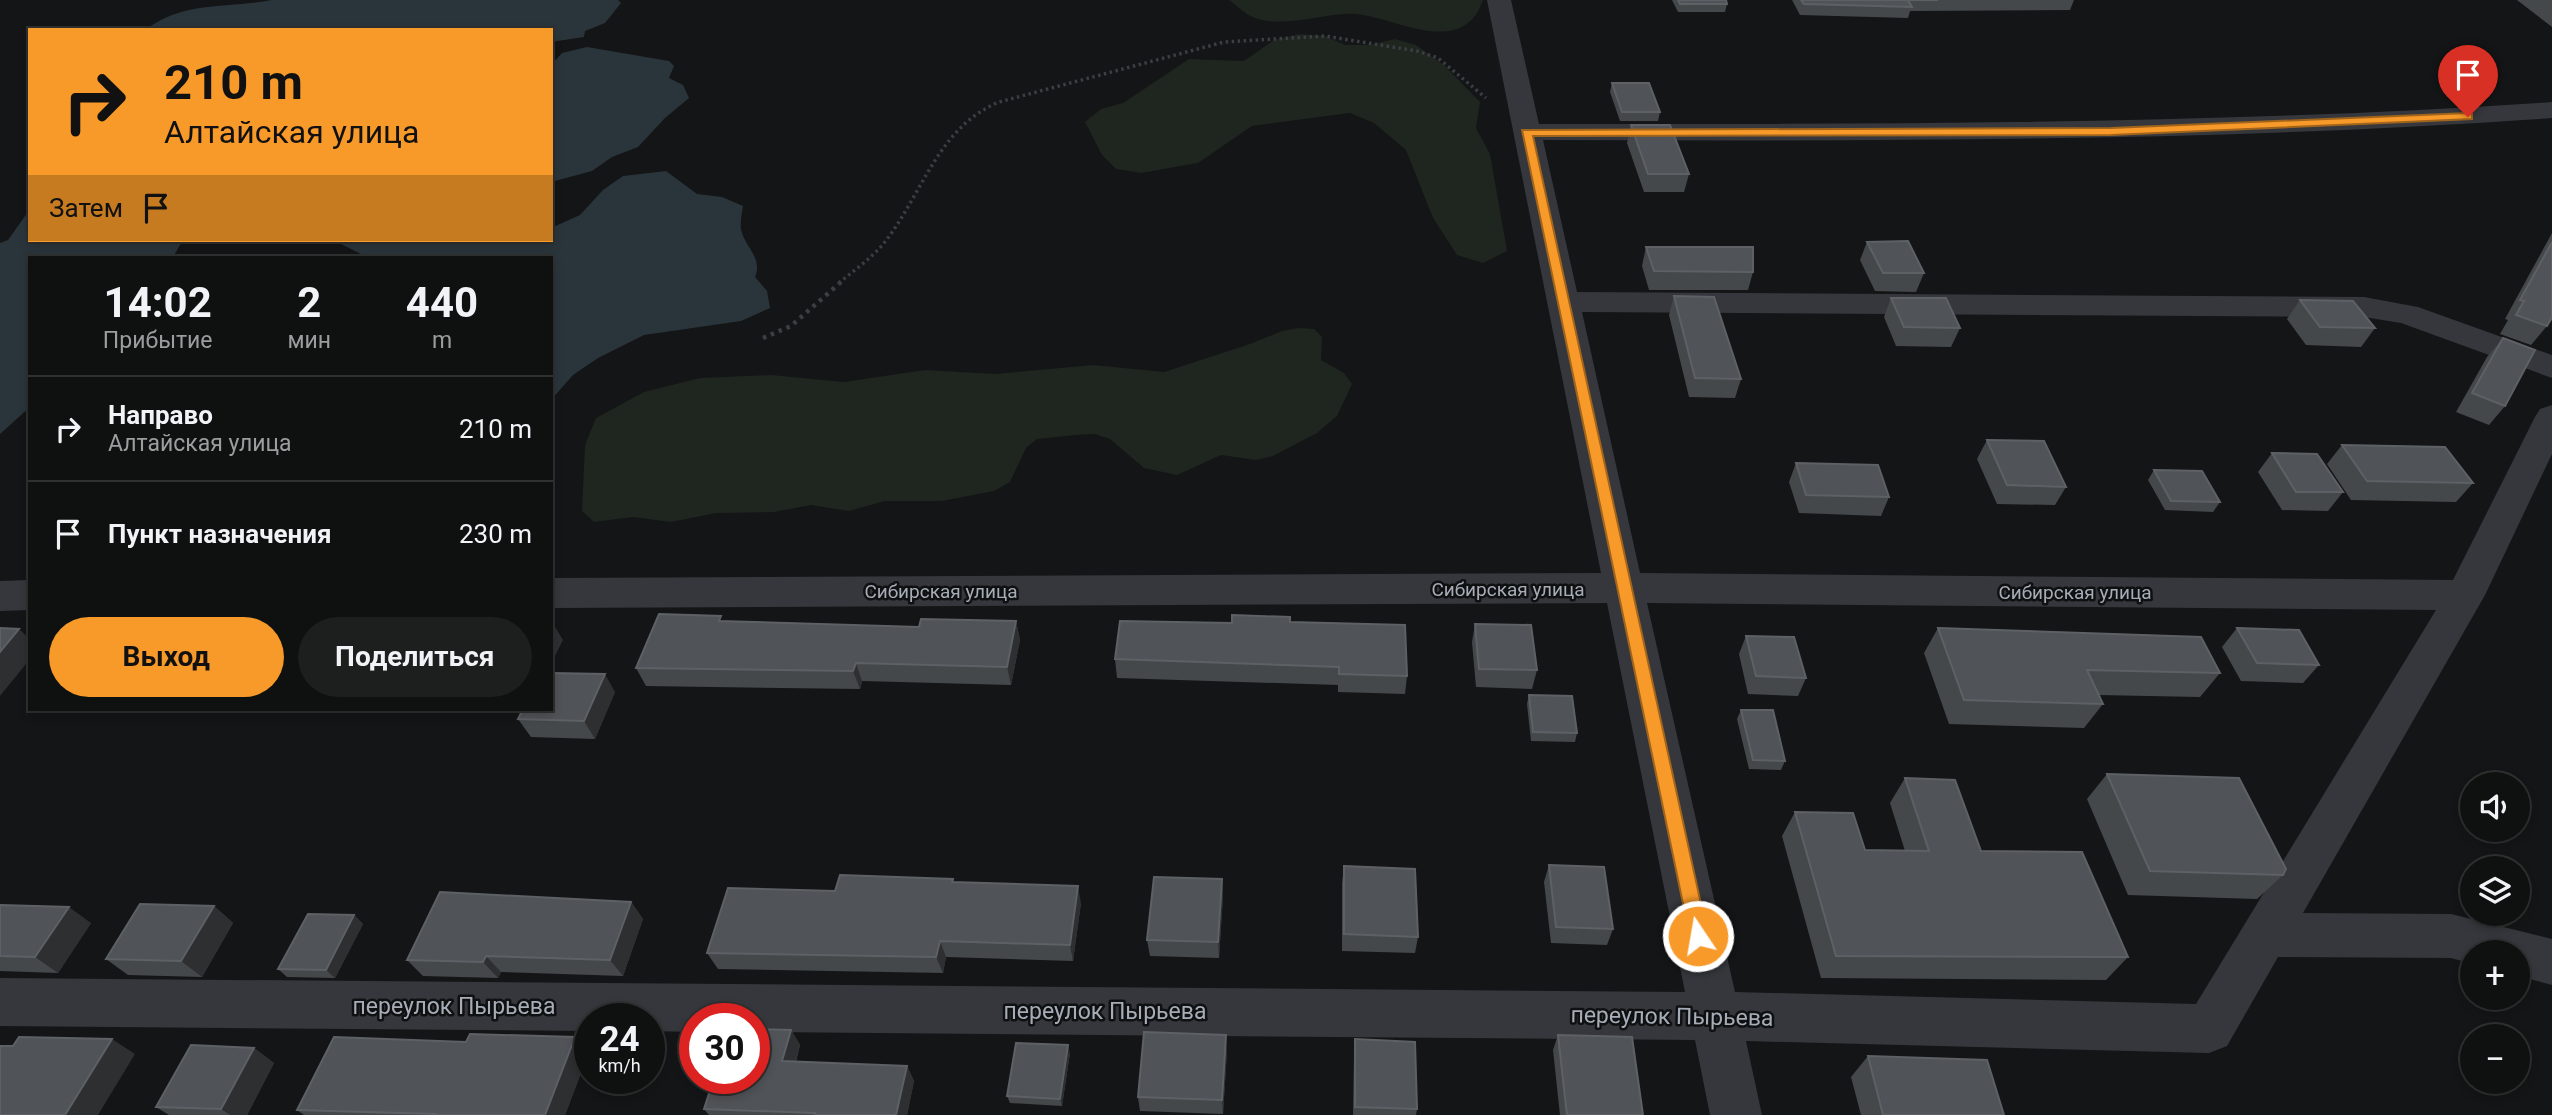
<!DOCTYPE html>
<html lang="ru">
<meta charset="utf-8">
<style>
body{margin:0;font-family:Roboto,sans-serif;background:#1d1e1e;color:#f1f3f6;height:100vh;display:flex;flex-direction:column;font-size:26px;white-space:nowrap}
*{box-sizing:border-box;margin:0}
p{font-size:23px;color:#9b9d9f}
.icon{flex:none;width:38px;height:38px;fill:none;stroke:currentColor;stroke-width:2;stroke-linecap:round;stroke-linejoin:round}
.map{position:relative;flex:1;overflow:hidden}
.panel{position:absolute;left:28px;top:256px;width:525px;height:455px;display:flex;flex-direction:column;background:#0f1010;border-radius:0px;box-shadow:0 4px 10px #0003,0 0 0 2px #2f3030}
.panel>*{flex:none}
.top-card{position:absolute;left:28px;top:28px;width:525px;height:214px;border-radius:0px;box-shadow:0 4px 10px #0003,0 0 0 2px #2f3030;background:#f89a2a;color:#111;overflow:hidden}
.fabs{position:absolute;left:2460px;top:772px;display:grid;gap:14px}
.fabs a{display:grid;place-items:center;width:70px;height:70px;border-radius:50%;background:#0f1010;box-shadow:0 4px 10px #0003,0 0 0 2px #2f3030;font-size:35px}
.speed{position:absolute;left:574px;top:1003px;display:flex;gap:14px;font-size:35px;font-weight:700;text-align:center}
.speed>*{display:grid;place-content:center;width:91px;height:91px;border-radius:50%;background:#0f1010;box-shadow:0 4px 10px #0003,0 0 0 2px #2f3030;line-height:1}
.speed small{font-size:18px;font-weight:400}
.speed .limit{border:10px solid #d22;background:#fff;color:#111}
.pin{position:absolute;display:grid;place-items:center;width:60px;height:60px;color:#fff;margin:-72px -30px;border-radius:50% 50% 50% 0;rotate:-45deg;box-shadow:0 0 7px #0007}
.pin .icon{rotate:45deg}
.me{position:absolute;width:77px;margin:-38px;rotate:348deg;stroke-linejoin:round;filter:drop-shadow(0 0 5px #0008)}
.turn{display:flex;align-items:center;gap:24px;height:147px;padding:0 21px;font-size:32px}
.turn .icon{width:91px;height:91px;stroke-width:2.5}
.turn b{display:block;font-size:49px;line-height:60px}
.then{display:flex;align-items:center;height:66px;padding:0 21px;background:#0003;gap:14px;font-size:26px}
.eta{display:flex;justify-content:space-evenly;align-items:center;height:119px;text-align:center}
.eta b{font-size:42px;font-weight:700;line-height:49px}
.cta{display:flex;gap:14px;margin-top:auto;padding:14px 21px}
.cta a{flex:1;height:80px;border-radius:42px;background:#f89a2a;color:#111;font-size:28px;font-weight:700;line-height:80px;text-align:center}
.cta a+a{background:#1d1e1e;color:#f1f3f6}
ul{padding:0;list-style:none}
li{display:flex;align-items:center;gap:21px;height:105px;padding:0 21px;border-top:2px solid #2f3030}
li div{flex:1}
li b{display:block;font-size:26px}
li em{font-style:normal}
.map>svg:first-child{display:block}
</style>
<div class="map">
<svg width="2552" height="1115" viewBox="0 0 2552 1115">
<rect width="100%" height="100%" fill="#141516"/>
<path fill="#1e261f" d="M1229,0H1483C1463,59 1397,18 1356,14C1327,12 1285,29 1255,18C1246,15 1236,5 1229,0Z
M1299,34L1325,36L1345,45H1369L1395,39L1416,45L1445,66L1480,102L1476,128L1490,154L1507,251L1483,263L1457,255L1433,218L1406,150L1374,123L1350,113L1252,126L1198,163L1141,173L1116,169L1102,155L1085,122L1101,109L1123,103L1189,59L1244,61L1274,40Z
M1299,328L1314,329L1322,337L1321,360L1344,373L1352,384L1337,416L1317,433L1273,456L1256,460L1221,455L1177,475L1144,468L1110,439L1095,434L1076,435L1037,439L1026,448L1010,482L994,491L942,501H885L849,511L811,505L774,512L716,513L671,522L633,517L594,522L582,511L585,445L596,418L644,392L700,378L771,375L844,382L925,370L995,374L1093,365L1164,372L1250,344L1282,331Z"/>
<path fill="#2a353b" d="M272,0H618L621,3L605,23L585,31L584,37L551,42V30H145C185,0 224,9 272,0Z
M587,47L669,61L674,66L669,78L683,85L689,98L665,118L638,147L612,157L592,171L551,182V65L562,53Z
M666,171L697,194L722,197L743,206C742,213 740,222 741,229C745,248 763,257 755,277L767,291L770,308L741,321L644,335L598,358L573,375L551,400V257H361V254L333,240H551V228L580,215L603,190L623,176Z
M30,209V240H183L173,257H30V407L0,434V243L8,240Z"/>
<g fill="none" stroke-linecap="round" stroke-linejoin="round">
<path stroke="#3b3e43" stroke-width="3.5" stroke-dasharray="2.5 3.5" stroke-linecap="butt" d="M839,283C853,271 872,258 884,243C923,194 937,128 999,102L1224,42L1325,36L1417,51L1438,58L1486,98"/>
<path stroke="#3b3e43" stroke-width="4.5" stroke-dasharray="3.5 5" stroke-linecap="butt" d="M763,338L791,326L841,282"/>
<path fill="#35373c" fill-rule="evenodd" d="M1487,0H1511L1539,124C1877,124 2215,125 2552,102V118C2216,142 1880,141 1543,140L1577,292L2364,297L2418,307L2552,355V378L2401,323L2364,317L1582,312L1640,573L2453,580L2535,417L2540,409L2552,405V454L2485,595L2303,913L2451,914L2552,939V985L2518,976V952H2473V964L2451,958L2278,957L2227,1046L2209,1053L1746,1041L1762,1115H1710L1695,1040L754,1032V1018H695V1032L649,1031V1018H590V1031L0,1026V978L1685,992L1607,603L551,608V578L1601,573ZM1647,603L2436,610L2196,1004L1735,992Z
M30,580V610L0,611V581Z"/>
</g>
<path fill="#45484b" d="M1672,0H1726L1727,4L1725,12H1678Z
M1792,0H2074L2070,10L1910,11L1908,18L1800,15Z
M2517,0H2552V27Z
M1612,83L1660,112L1658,121H1620L1610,92Z
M1631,125L1689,174L1684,192H1644L1627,143Z
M2552,233V320L2531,345L2500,334L2508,320L2505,319Z
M1867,242L1924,273L1916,292L1875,291L1860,260Z
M1646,247L1753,272L1748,290H1649L1642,266Z
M1674,296L1741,379L1735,398L1689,397L1669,315Z
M1891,298L1960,328L1951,347L1896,346L1884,317Z
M2300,300L2375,328L2361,347L2306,345L2287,319Z
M2503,338L2505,406L2489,425L2456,412L2487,357Z
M1987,440L2066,487L2055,505L1997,504L1977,459Z
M2342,445L2473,483L2456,502L2351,500L2327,464Z
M2272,453L2343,492L2328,511L2282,510L2258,472Z
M1796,463L1889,497L1881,516L1799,513L1789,482Z
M2154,470L2220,502L2213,512L2165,510L2148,480Z
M723,621L919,627L1016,621L1020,640L1011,685L862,681L860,689L646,686L636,668Z
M1290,622L1407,676L1405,694L1338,692V685L1117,678L1115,659L1232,623Z
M1475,624L1537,670L1532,689L1476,687L1472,642Z
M1938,628L2220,673L2200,697L2098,695L2103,704L2084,728L1949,724L1924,653Z
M2237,628L2319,665L2303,683L2241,681L2222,647Z
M1746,636L1806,678L1798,696L1748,694L1739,654Z
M615,692L595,739L531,737L518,719Z
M1529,695L1577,733L1575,742L1531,741L1527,704Z
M1741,710L1785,761L1781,770L1749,769L1737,719Z
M2107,774L2283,875L2257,899L2128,895L2087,799Z
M1905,778L1981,851L2128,957L2106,980L1821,978L1782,836L1795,812L1865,850L1905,851L1890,803Z
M1549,865L1613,929L1607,945L1551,943L1544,882Z
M1344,866L1418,937L1415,953L1342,951V883Z
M953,879L954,882L1081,903L1073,961L946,957L943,973L718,969L707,953L835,891Z
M1222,879L1223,896L1219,958L1150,956L1147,940Z
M631,902L643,919L623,976L501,972L498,978L423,976L407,960Z
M0,905L91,923L58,973L0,971Z
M214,906L233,923L202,977L128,975L106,959Z
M354,915L363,924L335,978L287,977L278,969Z
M791,1030L800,1045L796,1062L907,1066L914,1081L907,1115H709L704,1109Z
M1558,1035L1643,1115H1560L1553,1050Z
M575,1037L589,1052L565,1115H304L297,1110L466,1042Z
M1355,1039L1417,1109L1416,1115H1353L1354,1054Z
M254,1048L274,1063L247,1115H169L156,1107Z
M1227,1050L1223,1114L1140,1111L1138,1097Z
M1070,1053L1062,1106L1010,1103L1007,1096Z
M1868,1056L2004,1115H1861L1851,1077Z"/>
<path fill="#2d2f31" d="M1016,621L1020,640L1011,685L1007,667Z
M552,622L563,640L551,664Z
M19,629L30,639V659L0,696V652Z
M856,663L862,681L860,689L853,671Z
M605,674L615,692L595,739L584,721Z
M1222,879L1223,896L1219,958L1218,942Z
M1078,886L1081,903L1073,961L1070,945Z
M631,902L643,919L623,976L610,960Z
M214,906L233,923L202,977L181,961Z
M69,907L91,923L58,973L35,957Z
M354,915L363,924L335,978L326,970Z
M940,941L946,957L943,973L936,957Z
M486,956L501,972L498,978L483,962Z
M791,1030L800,1045L792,1076L782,1061Z
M1226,1035L1227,1050L1223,1114L1222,1100Z
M575,1037L589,1052L565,1115H545Z
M112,1039L135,1054L98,1115H65Z
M1068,1045L1070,1053L1062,1106L1060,1099Z
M254,1048L274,1063L247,1115H230L221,1109Z
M907,1066L914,1081L907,1115H896Z"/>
<path fill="#505357" stroke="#5d6166" stroke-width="2" d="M1678,0H1726L1727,4H1680Z
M1801,0H1938H1908L1912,7L1804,4Z
M1612,83H1649L1660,112H1622Z
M1631,125H1670L1689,174H1648Z
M1908,241L1924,273H1883L1867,242Z
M2552,242V317L2547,326L2516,315L2524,301L2520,300Z
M1646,247H1753V272L1654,271Z
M1674,296L1714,297L1741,379L1695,378Z
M1891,298H1946L1960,328L1904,327Z
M2300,300L2353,301L2375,328L2320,327Z
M2503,338L2535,350L2505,406L2472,393Z
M1987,440L2044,441L2066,487L2007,485Z
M2342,445L2445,447L2473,483L2367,481Z
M2272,453L2317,454L2343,492H2296Z
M1796,463L1878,465L1889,497L1806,495Z
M2154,470L2202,471L2220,502L2171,501Z
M659,614L721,616L719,621L919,627L921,619L1016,621L1007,667L856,663L853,671L636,668Z
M1232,615L1290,617V622L1405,625L1407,676L1339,674V667L1115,659L1120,621L1232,623Z
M1475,624L1531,625L1537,670L1479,669Z
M0,628L19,629L0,652Z
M1938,628L2201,637L2220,673L2087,670L2103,704L1964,700Z
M2237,628L2299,630L2319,665L2257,663Z
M1746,636L1794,637L1806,678L1756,676Z
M551,673L605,674L584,721L518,719L523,709H551Z
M1529,695L1572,696L1577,733L1533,732Z
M1741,710H1773L1785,761L1753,760Z
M2107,774L2239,778L2286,869L2283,875L2150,871Z
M1905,778L1955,780L1981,851L2082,852L2128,957L1836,956L1795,812L1853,813L1865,850L1929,851Z
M1549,865L1604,867L1613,929L1556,927Z
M1344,866L1415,869L1418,937L1344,934Z
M840,875L953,879L952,882L1078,886L1070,945L940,941L936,957L707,953L728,888L835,891Z
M1154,877L1222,879L1218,942L1147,940Z
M440,892L631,902L610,960L486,956L483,962L407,960Z
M140,904L214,906L181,961L106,959Z
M0,905L69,907L35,957L0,956Z
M308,914L354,915L326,970L278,969Z
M754,1029L791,1030L782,1061L907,1066L896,1115H814L815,1113L704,1109L714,1078H754Z
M1144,1032L1226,1035L1222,1100L1138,1097Z
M470,1034L575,1037L545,1115H434L435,1114L297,1110L334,1037L466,1042Z
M1558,1035L1632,1037L1643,1115H1567Z
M19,1037L112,1039L65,1115H0V1046H13Z
M1355,1039L1415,1042L1417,1109L1355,1107Z
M1016,1043L1068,1045L1060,1099L1007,1096Z
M191,1045L254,1048L221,1109L156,1107Z
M1868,1056L1987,1060L2004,1115H1883Z"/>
<path fill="#f89a2a" stroke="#a1641b" stroke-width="2" d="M2468,113L2472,114V119L2111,135L1533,136L1708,936L1705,942L1698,945L1691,942L1522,130L2111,128Z"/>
<g text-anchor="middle" stroke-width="5" stroke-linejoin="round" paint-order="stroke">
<g font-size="19" fill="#a6adb7" stroke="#0f1011">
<text x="1508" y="596">Сибирская улица</text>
<text x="941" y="598">Сибирская улица</text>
<text x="2075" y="599">Сибирская улица</text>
</g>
<g font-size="23" fill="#a6adb7" stroke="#0f1011">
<text x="454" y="1014">переулок Пырьева</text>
<text x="1105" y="1019">переулок Пырьева</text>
<text transform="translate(1672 1016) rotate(1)" y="8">переулок Пырьева</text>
</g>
</g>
</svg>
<div class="fabs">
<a><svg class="icon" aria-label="sound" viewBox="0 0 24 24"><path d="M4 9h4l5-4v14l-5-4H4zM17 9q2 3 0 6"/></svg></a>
<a><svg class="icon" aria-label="layers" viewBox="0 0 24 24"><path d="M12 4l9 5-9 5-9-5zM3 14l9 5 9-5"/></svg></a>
<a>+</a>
<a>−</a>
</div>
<div class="speed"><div>24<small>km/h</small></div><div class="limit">30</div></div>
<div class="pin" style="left:2468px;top:117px;background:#d93025"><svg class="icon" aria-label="arrive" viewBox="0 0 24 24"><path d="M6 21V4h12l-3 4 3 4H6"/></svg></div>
<svg class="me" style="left:1698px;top:936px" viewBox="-20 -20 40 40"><circle r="17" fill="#f89a2a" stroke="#fff" stroke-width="3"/><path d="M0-11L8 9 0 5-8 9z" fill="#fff"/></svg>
<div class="top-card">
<div class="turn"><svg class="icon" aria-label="right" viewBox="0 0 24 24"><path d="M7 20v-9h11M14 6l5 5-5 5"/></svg><div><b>210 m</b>Алтайская улица</div></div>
<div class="then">Затем<svg class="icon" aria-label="arrive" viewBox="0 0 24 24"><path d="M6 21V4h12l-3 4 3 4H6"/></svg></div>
</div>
<section class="panel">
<div class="eta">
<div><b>14:02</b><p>Прибытие</p></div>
<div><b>2</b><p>мин</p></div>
<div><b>440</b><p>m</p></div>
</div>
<ul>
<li><svg class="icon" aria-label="right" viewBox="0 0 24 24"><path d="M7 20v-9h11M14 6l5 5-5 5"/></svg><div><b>Направо</b><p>Алтайская улица</p></div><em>210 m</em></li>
<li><svg class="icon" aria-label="arrive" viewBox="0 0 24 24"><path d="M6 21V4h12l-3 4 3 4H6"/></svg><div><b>Пункт назначения</b></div><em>230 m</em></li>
</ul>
<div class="cta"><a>Выход</a><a>Поделиться</a></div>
</section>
</div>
